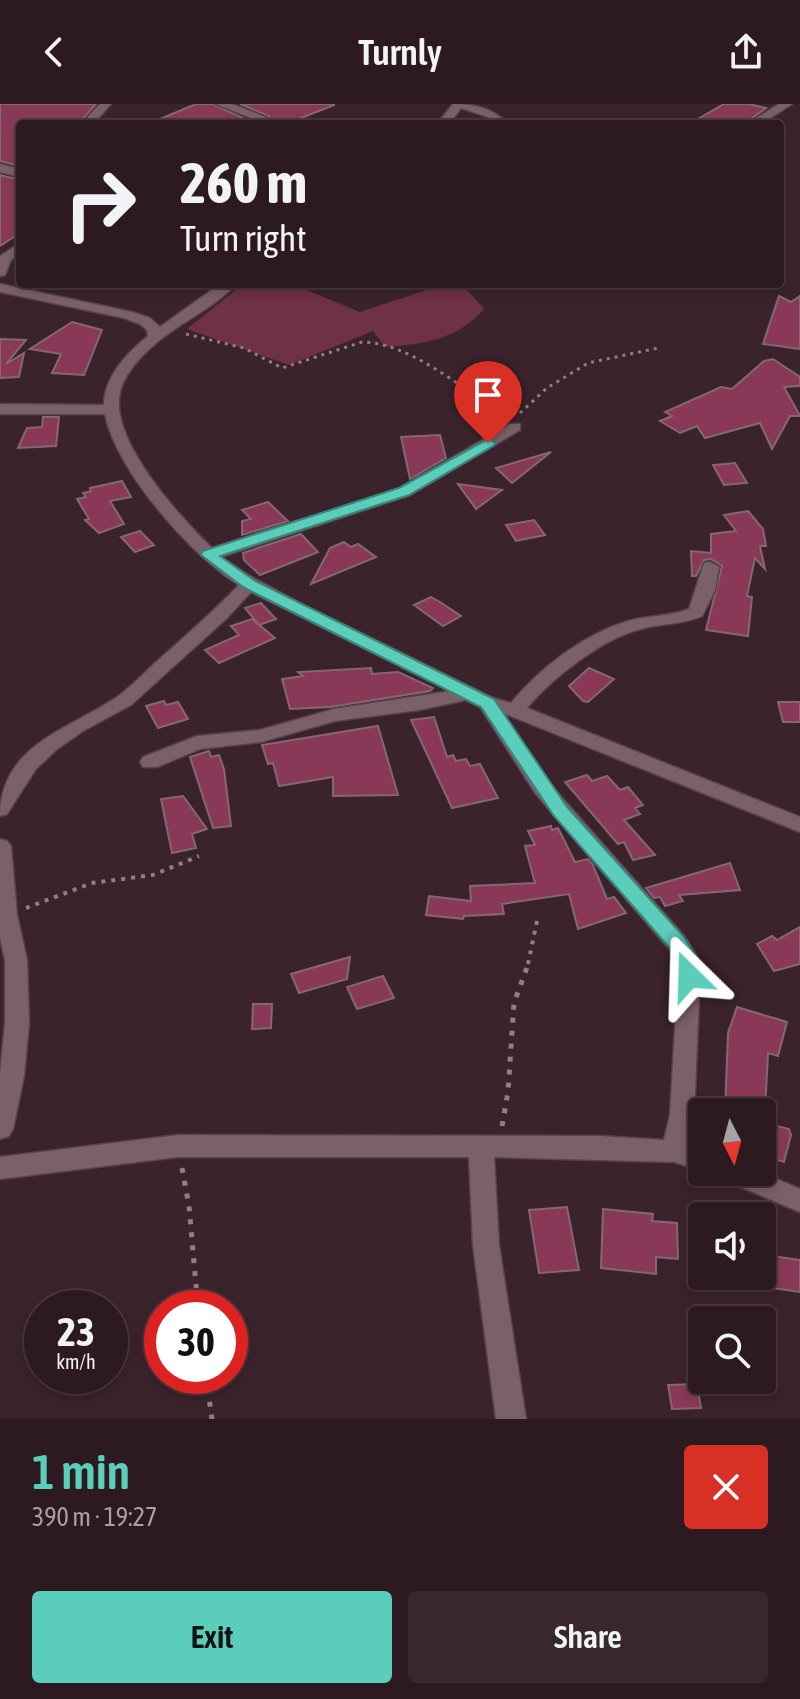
<!DOCTYPE html>
<meta charset="utf-8">
<style>
body{margin:0;font-family:"Asap Condensed",sans-serif;background:#38272d;color:#f1f3f6;height:100vh;display:flex;flex-direction:column;font-size:30px;white-space:nowrap}
*{box-sizing:border-box;margin:0}
p{font-size:26px;color:#a6a1a5}
.icon{flex:none;width:44px;height:44px;fill:none;stroke:currentColor;stroke-width:2;stroke-linecap:round;stroke-linejoin:round}
.map{position:relative;height:1315px;overflow:hidden}
.details{display:flex;flex-direction:column;background:#2c1a20;flex:1}
.details>*{flex:none}
.top-card{position:absolute;left:16px;top:16px;width:768px;height:168px;border-radius:8px;box-shadow:0 4px 12px #0003,0 0 0 2px #48383e;background:#2c1a20;color:#f1f3f6;overflow:hidden}
.needle{width:52px;rotate:174deg}
.buttons{position:absolute;left:688px;top:994px;display:grid;gap:16px}
.buttons a{display:grid;place-items:center;width:88px;height:88px;border-radius:8px;background:#2c1a20;box-shadow:0 4px 12px #0003,0 0 0 2px #48383e;font-size:40px}
.speed{position:absolute;left:24px;top:1186px;display:flex;gap:16px;font-size:40px;font-weight:700;text-align:center}
.speed>*{display:grid;place-content:center;width:104px;height:104px;border-radius:50%;background:#2c1a20;box-shadow:0 4px 12px #0003,0 0 0 2px #48383e;line-height:1}
.speed small{font-size:20px;font-weight:400}
.speed .limit{border:12px solid #d22;background:#fff;color:#111}
.pin{position:absolute;display:grid;place-items:center;width:68px;height:68px;color:#fff;margin:-82px -34px;border-radius:50% 50% 50% 0;rotate:-45deg;box-shadow:0 0 8px #0007}
.pin .icon{rotate:45deg}
.me{position:absolute;width:88px;margin:-44px;rotate:338deg;stroke-linejoin:round;filter:drop-shadow(0 0 6px #0008)}
.turn{display:flex;align-items:center;gap:28px;height:168px;padding:0 32px;font-size:36px}
.turn .icon{width:104px;height:104px;stroke-width:2.5}
.turn b{display:block;font-size:56px;line-height:68px}
.round{display:grid;place-items:center;flex:none;width:84px;height:84px;border-radius:8px;background:#38272d}
.head{display:flex;align-items:center;justify-content:space-between;height:136px;padding:0 32px}
h1{font-size:48px;font-weight:600;line-height:60px;color:#5bcebb}
.action{display:flex;gap:16px;margin-top:auto;padding:16px 32px}
.action a{flex:1;height:92px;border-radius:8px;background:#5bcebb;color:#111;font-size:32px;font-weight:600;line-height:92px;text-align:center}
.action a+a{background:#38272d;color:#f1f3f6}
header{display:flex;justify-content:space-between;align-items:center;height:104px;padding:0 32px;background:#2c1a20;font-size:36px;font-weight:600}
.map>svg:first-child{display:block}
</style>
<header><svg class="icon" aria-label="back" viewBox="0 0 24 24"><path d="M15 5l-7 7 7 7"/></svg>Turnly<svg class="icon" aria-label="share" viewBox="0 0 24 24"><path d="M12 15V3M7 8l5-5 5 5M5 13v7h14v-7"/></svg></header>
<div class="map">
<svg width="800" height="1315" viewBox="0 0 800 1315">
<rect width="100%" height="100%" fill="#3b232b"/>
<path fill="#6f3147" d="M243,180H292L360,208L445,180H462L484,205C456,236 426,240 385,243L373,227L289,261L187,225Z"/>
<path fill="#893957" stroke="#846870" stroke-width="2" d="M0,0H96L78,20H20V62L0,57Z
M196,0H213L245,15L241,20H148Z
M240,0H334V1L296,16L295,20H262L269,12Z
M724,0H749L766,4L744,20H689Z
M0,71L20,76V129L0,142Z
M779,192L791,198L800,192V245L763,240Z
M72,218L102,226L84,271L52,269L61,250L30,245Z
M0,235L26,236L6,260L24,249L19,273L0,274Z
M773,255L800,273V282L784,283L800,312H790L772,345L760,319L705,334L697,322L680,329L660,317L672,312L665,308L721,283L732,285L764,257Z
M43,313H59L56,342L18,344L27,324L42,323Z
M440,331L446,354L410,375L401,333Z
M551,348L512,379L496,364Z
M735,359L747,379L724,381L713,361Z
M122,377L131,393L110,397L124,420L99,429L85,416L89,415L77,395L86,393L83,389L91,387L90,384Z
M458,380L502,386L476,405Z
M268,398L288,417L242,431V417L251,415L242,406Z
M748,407L763,425L766,442H760L765,465L755,454L747,492L752,493L748,532L706,526L722,462L711,455L704,456L696,472H692L691,447L711,449V430L736,427L724,411Z
M534,416L545,431L516,437L506,421Z
M140,427L154,441L135,448L121,433Z
M301,430L318,448L260,471L244,456L243,449Z
M344,438L351,443L358,440L376,453L311,480L330,444Z
M431,493L440,498L461,512L443,522L414,501Z
M261,499L276,515L259,521L245,504Z
M252,515L275,534L219,559L205,546L239,531L231,522Z
M371,564L372,570L398,568L433,584L430,587L330,603L290,605L282,575L303,572L298,568Z
M589,564L614,575L588,598L583,597L569,582Z
M164,597L166,601L178,598L188,615L158,624L146,602Z
M778,598H800V618H783Z
M434,613L447,653L453,651L456,657L466,655L470,662L480,660L498,694L452,704L411,616Z
M378,622L398,691L333,692V673L279,682L273,659L268,660L262,641Z
M209,647L211,653L219,651L224,665L231,722L213,724L190,653Z
M587,671L592,677L607,672L620,686L628,683L643,701L635,704L640,710L624,716L655,751L633,756L624,738L618,740L565,678Z
M183,692L207,725L192,730L196,744L172,749L161,695Z
M551,722L552,726L558,724L575,758L588,755L593,761L607,795L614,793L626,809L578,825L569,790L502,800L504,810L464,812L463,815L426,811L429,792L471,797L470,782L535,779L525,742L535,741L528,727Z
M730,759L740,786L679,791L683,797L665,802L660,793L654,794L646,784Z
M800,823V860L774,867L757,840L772,832L777,836Z
M350,853L347,875L299,889L291,870Z
M383,872L394,894L357,905L347,883Z
M253,900H272L271,924L252,925Z
M737,903L787,918L778,952L768,949L765,1008H725L728,929Z
M762,1018L789,1025L791,1031L784,1058L762,1051Z
M567,1103L579,1166L539,1169L529,1106Z
M603,1105L653,1110L652,1117L677,1119L678,1155L656,1153V1170L601,1164Z
M772,1152L800,1156V1188L772,1184Z
M697,1280L701,1304L672,1305L668,1281Z"/>
<g fill="none" stroke-linecap="round" stroke-linejoin="round">
<defs>
<path id="minor" d="M100,0H111L93,20H81Z
M216,0H232L266,13L257,20H244L251,14Z
M453,0C474,0 493,4 508,20H495L488,13L461,4L449,20H437Z
M779,0H792L761,20H747Z
M0,60L20,65V73L0,68Z
M20,139V149L11,156L5,171L0,172V152Z
M0,180L132,208L150,214L160,223L220,180H236C214,204 181,218 156,239C140,253 121,272 119,295C115,342 180,413 212,444L398,385L510,320H520V326L410,391L221,453L248,471L296,497L493,594L511,599C540,564 584,530 628,517C648,511 669,513 689,505L704,459L710,458L719,463L715,486L702,512C682,521 662,519 641,525C603,534 552,574 527,604L800,713V728L503,609L549,679L685,833L697,852L700,872L694,1011L688,1041L702,1045V1067L674,1058L494,1053L499,1141L526,1315H496L473,1141L469,1053H178L0,1075V1053L178,1031L600,1032L664,1036L670,1011L678,872L675,854L669,845L535,689L480,603L466,596L419,606L335,617L261,638L200,645L157,663H143L140,658L143,653L197,632L260,626L334,605L450,587L251,488L226,515L131,601L83,627L56,646L36,665L7,710L0,712C0,641 70,625 117,593C130,584 142,571 154,560C183,534 212,509 239,481C192,453 115,365 105,310H0V300L104,301C104,273 127,249 148,232L147,226L140,220L124,214L0,188Z
M0,735L7,737L11,742L17,811L27,856L29,919L24,972L13,1025L9,1032L0,1035V970L5,919V856L0,834Z
M720,1068H760L800,1085V1108L724,1076Z"/>
</defs>
<use href="#minor" stroke="#564249" stroke-width="3"/>
<path stroke="#927e84" stroke-width="3" stroke-dasharray="3 5" stroke-linecap="butt" d="M186,230L244,244L282,264L362,238C409,238 466,287 505,312
M520,309L547,284L588,259L658,244"/>
<path stroke="#927e84" stroke-width="4" stroke-dasharray="4 6" stroke-linecap="butt" d="M26,804L92,779L153,771L199,752
M528,860L537,817"/>
<path stroke="#927e84" stroke-width="5" stroke-dasharray="5 8" stroke-linecap="butt" d="M502,1022L508,988L514,899L529,858
M182,1064L189,1102L198,1204
M206,1272L212,1315"/>
<use href="#minor" fill="#7c6068" fill-rule="evenodd"/>
</g>
<path fill="#5bcebb" stroke="#3b867a" stroke-width="2" d="M488,335L496,339L493,342L409,391L220,452L255,477L494,595L567,703L684,833C693,846 704,862 696,877H682L676,853L670,844L554,712L481,603L243,483L201,451L203,447L399,384Z"/>
</svg>
<div class="buttons">
<a><svg class="needle" viewBox="-14 -14 28 28"><path d="M0-13l5 13h-10z" fill="#e53935"/><path d="M0 13l5-13h-10z" fill="#a6a1a5"/></svg></a>
<a><svg class="icon" aria-label="sound" viewBox="0 0 24 24"><path d="M4 9h4l5-4v14l-5-4H4zM17 9q2 3 0 6"/></svg></a>
<a><svg class="icon" aria-label="search" viewBox="0 0 24 24"><circle cx="10" cy="10" r="6"/><path d="M15 15l6 6"/></svg></a>
</div>
<div class="speed"><div>23<small>km/h</small></div><div class="limit">30</div></div>
<div class="pin" style="left:488px;top:339px;background:#d93025"><svg class="icon" aria-label="arrive" viewBox="0 0 24 24"><path d="M6 21V4h12l-3 4 3 4H6"/></svg></div>
<svg class="me" style="left:689px;top:872px" viewBox="-20 -20 40 40"><path d="M0-17L14 15 0 8-14 15z" fill="#5bcebb" stroke="#fff" stroke-width="4"/></svg>
<div class="top-card">
<div class="turn"><svg class="icon" aria-label="right" viewBox="0 0 24 24"><path d="M7 20v-9h11M14 6l5 5-5 5"/></svg><div><b>260 m</b>Turn right</div></div>
</div>
</div>
<section class="details">
<div class="head"><div><h1>1 min</h1><p>390 m · 19:27</p></div><a class="round" style="background:#d93025;color:#fff"><svg class="icon" aria-label="close" viewBox="0 0 24 24"><path d="M6 6l12 12M18 6L6 18"/></svg></a></div>
<div class="action"><a>Exit</a><a>Share</a></div>
</section>
